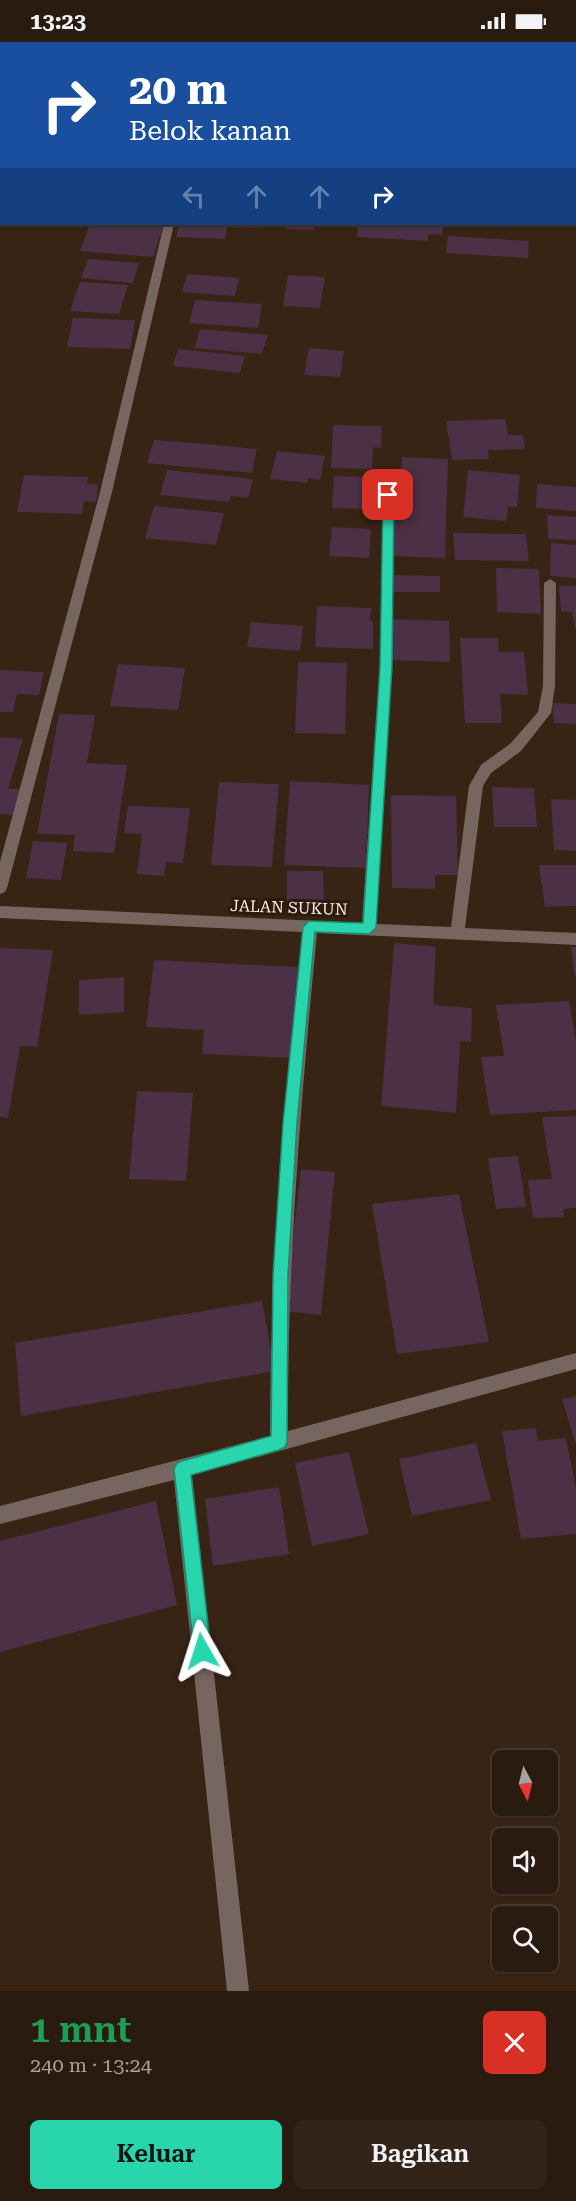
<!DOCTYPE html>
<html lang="id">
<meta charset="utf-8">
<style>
body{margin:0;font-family:"Roboto Serif",serif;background:#322419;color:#f1f3f6;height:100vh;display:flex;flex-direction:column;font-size:22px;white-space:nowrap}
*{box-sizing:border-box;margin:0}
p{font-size:20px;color:#a5a19f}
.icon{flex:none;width:33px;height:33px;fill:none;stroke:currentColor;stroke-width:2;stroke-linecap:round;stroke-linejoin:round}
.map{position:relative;height:1949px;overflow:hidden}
.details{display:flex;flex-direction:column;background:#2a1b10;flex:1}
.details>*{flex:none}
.guide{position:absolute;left:0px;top:0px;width:576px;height:183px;box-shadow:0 2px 4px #0004,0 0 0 2px #463930;background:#1a4fa0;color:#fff;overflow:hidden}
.needle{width:39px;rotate:173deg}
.tools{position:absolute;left:492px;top:1708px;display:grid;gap:12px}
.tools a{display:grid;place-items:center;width:66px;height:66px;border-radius:9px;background:#2a1b10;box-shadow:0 2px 4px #0004,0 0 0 2px #463930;font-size:30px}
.pin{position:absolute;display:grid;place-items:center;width:51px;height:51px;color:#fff;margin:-26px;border-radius:12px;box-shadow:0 3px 9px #0006}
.me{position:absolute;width:66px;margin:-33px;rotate:354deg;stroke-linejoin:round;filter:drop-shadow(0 0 4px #0008)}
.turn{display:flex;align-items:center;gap:21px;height:126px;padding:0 30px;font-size:27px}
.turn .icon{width:78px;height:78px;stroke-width:2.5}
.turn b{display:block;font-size:42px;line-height:51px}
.lanes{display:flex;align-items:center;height:57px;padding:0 30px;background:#0003;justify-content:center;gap:30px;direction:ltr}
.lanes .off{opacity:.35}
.round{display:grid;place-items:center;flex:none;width:63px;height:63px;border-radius:9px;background:#322419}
.summary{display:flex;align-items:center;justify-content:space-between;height:102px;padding:0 30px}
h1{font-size:36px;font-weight:600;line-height:45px;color:#1e9e55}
.primary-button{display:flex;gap:12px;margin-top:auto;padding:12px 30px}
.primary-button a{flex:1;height:69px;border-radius:9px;background:#29d5ac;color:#111;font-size:24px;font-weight:600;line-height:69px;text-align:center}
.primary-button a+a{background:#322419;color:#f1f3f6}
.status{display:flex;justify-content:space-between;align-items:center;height:42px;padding:0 30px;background:#2a1b10;direction:ltr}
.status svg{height:16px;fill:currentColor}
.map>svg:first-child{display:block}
</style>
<div class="status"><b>13:23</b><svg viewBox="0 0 49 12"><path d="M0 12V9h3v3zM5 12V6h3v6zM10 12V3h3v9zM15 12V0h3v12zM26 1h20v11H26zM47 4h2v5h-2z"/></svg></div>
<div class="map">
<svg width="576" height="1949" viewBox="0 0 576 1949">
<rect width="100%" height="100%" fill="#382415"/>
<path fill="#4c3045" d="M90,182H164L153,215L80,209Z
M179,182H259L258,186L227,185L225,197L176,195Z
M287,182H315L314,188L286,187Z
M358,182H443L442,193L428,192V199L357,195Z
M448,194L529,199L528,216L446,211Z
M88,217L139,221L133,241L81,236Z
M187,232L239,236L235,254L182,250Z
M288,233L325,235L320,266L283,264Z
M80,240L128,243L119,272L70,269Z
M195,258L262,262L258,286L189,281Z
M73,276L135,278L130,307L67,305Z
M200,287L268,293L262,312L195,306Z
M309,306L344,309L340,335L304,333Z
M178,307L245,314L240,331L173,324Z
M505,377L508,393H523L525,407L488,408L489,417L452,418L446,379Z
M333,383L382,384L381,406L373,405L372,427L331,426Z
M154,398L206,402L257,407L252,431L147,421Z
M277,409L325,414L320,438L308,436L307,441L270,437Z
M402,415L448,417L445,516L392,514L396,435L401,436Z
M167,428L216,433L253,437L248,456L231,454L229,460L160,453Z
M468,428L520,433L517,465H508L506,479L463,475Z
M24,433L88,435L87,442H98L96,460L84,459L82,472L17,470Z
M334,434L372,435V467L332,466Z
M537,442L576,445V469L536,466Z
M154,464L224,471L216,503L145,496Z
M547,473L576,475V498L548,497Z
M332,485L371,487L369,516L329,514Z
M453,491L526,492L529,519L455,518Z
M551,501L576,503V536L550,534Z
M496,526L539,527L541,572L497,570Z
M392,533L440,534V550H392Z
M559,544H576V590L572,570L561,569Z
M317,564L371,566L370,579H373V607L315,605Z
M388,577L449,579L450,620L388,618Z
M251,580L303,584L300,609L247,605Z
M460,596H498L499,610H524L528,653L500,652L502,681H465Z
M298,620L347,621L345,692L295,691Z
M118,622L185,626L178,668L110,664Z
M0,628L44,630L39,653L17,652L13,670H0Z
M552,661L576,662V682L554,681Z
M59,672L95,673L87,721L127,723L114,811L73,809L75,793L37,792Z
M0,695L23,697L8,747H20L14,773L0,772Z
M290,739L369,743L366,826L284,823Z
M219,740L279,742L272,825L211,823Z
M492,745L534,746L537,785H494Z
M391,753L456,754L458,833H435V847L392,846Z
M551,757L576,758V809L554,808Z
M128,764L190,766L183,821L166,820L164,834L137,832L142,792L124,791Z
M33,799L67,801L61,838L26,836Z
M539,823H576V864L545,865Z
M287,829H323L324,861L287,862Z
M394,901L436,905L433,963L472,966L471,1000L460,999L456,1071L381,1064Z
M571,905H576V934H575Z
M0,906L53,908L37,1005L20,1004L8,1076L0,1075Z
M154,918L298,925L293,1016L202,1012L204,988L146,985Z
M124,935V970L79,973V938Z
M569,959L576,998V1068L490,1073L481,1015L504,1014L496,963Z
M137,1049L193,1051L186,1139L129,1137Z
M576,1074V1166L563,1167L564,1175L533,1176L528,1138L552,1137L542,1075Z
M518,1114L526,1165L496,1167L488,1116Z
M301,1127L335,1130L321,1273L285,1269Z
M459,1152L489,1300L397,1312L372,1162Z
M262,1259L275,1329L21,1374L15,1301Z
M576,1354V1400H575L562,1357Z
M536,1386L538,1399L566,1396L576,1447V1492L521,1497L502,1389Z
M476,1401L491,1458L412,1474L399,1417Z
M349,1410L369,1492L312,1504L295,1421Z
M279,1445L289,1512L213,1524L205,1457Z
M156,1459L177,1563L0,1610V1499Z"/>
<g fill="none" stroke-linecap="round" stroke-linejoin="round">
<path fill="#776660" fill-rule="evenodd" d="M135,0H171L172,2H136Z
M328,0H336V2H328Z
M463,0H471V2H463Z
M574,8H576V14H574Z
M164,182H174L112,450L7,846L5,850L0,852V820L100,450Z
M389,428L395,432L392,625L376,882L451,885L469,744L481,723L511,701L538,670L543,644L544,541L550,537L556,541L555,644L551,671L521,709L491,731L483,744L465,886L576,891V903L317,891C301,1057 287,1222 288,1389L576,1311V1327L192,1433L249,1949H227L174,1438L0,1482V1464L270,1394C270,1225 285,1058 302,890L0,876V864L362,881L380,625L383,432Z"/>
</g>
<path fill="#29d5ac" stroke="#1b8a70" stroke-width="1.5" d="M388,450L394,453L392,625L376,886L369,892L315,890L297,1081L288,1233L287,1400L285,1405L279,1408L191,1433L211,1609L209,1615L202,1618L196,1615L194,1609L174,1427L177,1421L182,1419L271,1394L273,1233L283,1081L303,885L309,879L363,881L380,625L383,453Z"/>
<g text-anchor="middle" stroke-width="6" stroke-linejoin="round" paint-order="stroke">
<g font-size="16" fill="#fcefe5" stroke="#2d1a0c">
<text transform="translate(289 865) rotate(2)" y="6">JALAN SUKUN</text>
</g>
</g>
</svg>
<div class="tools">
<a><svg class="needle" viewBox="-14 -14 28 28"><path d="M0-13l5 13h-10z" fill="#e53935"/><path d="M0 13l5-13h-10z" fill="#a5a19f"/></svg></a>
<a><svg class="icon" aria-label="sound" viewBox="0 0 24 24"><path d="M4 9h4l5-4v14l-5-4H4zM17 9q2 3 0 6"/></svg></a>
<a><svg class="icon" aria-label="search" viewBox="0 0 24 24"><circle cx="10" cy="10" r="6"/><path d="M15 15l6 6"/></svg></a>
</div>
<div class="pin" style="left:388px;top:453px;background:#d93025"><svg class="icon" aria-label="arrive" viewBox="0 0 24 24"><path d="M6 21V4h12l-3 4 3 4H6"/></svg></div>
<svg class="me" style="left:202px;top:1609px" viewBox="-20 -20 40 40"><path d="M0-17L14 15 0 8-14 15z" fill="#29d5ac" stroke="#fff" stroke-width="4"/></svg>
<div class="guide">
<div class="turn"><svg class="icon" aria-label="right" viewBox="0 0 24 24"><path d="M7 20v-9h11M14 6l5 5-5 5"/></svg><div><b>20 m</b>Belok kanan</div></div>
<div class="lanes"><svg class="icon off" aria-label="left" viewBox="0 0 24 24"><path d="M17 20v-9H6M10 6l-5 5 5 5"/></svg><svg class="icon off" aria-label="ahead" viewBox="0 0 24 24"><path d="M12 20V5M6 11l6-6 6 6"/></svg><svg class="icon off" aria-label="ahead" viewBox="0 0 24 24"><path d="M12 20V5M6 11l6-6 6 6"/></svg><svg class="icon" aria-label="right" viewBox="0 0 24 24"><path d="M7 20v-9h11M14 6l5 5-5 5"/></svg></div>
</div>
</div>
<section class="details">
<div class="summary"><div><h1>1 mnt</h1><p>240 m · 13:24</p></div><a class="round" style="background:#d93025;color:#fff"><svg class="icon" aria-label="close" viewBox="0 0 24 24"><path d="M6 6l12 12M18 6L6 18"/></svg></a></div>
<div class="primary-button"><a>Keluar</a><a>Bagikan</a></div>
</section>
